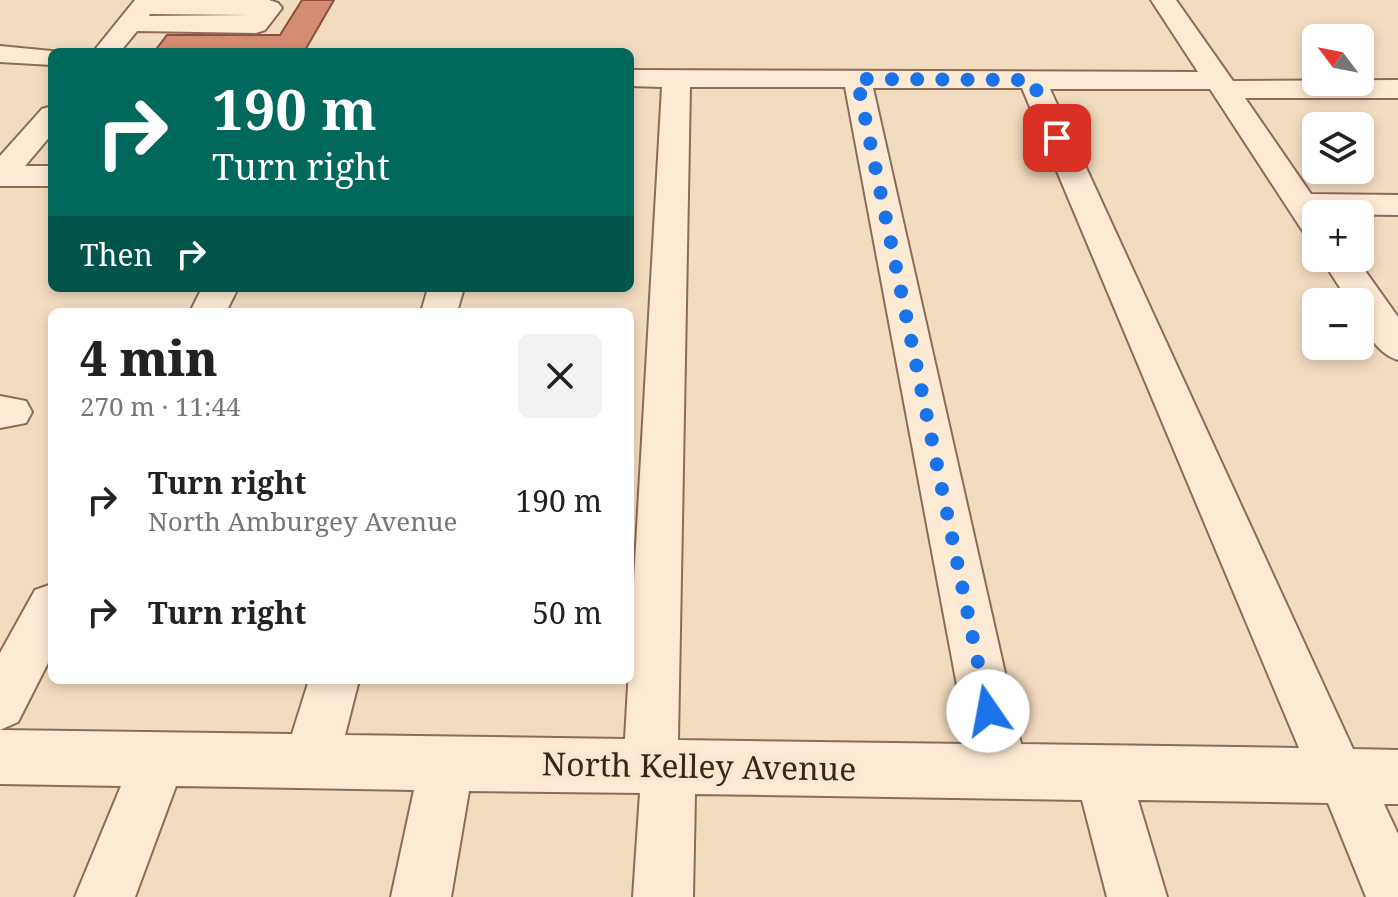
<!DOCTYPE html>
<meta charset="utf-8">
<style>
body{margin:0;font-family:"Noto Serif",serif;background:#f2f2f2;color:#222;height:100vh;display:flex;flex-direction:column;font-size:30px;white-space:nowrap}
*{box-sizing:border-box;margin:0}
p{font-size:26px;color:#767676}
.icon{flex:none;width:44px;height:44px;fill:none;stroke:currentColor;stroke-width:2;stroke-linecap:round;stroke-linejoin:round}
.map{position:relative;flex:1;overflow:hidden}
.details{position:absolute;left:48px;top:308px;width:586px;height:376px;display:flex;flex-direction:column;background:#fff;border-radius:12px;box-shadow:0 4px 12px #0003}
.details>*{flex:none}
.top-card{position:absolute;left:48px;top:48px;width:586px;height:244px;border-radius:12px;box-shadow:0 4px 12px #0003;background:#00695c;color:#fff;overflow:hidden}
.needle{width:52px;rotate:302deg}
.fabs{position:absolute;left:1302px;top:24px;display:grid;gap:16px}
.fabs a{display:grid;place-items:center;width:72px;height:72px;border-radius:12px;background:#fff;box-shadow:0 4px 12px #0003;font-size:40px}
.pin{position:absolute;display:grid;place-items:center;width:68px;height:68px;color:#fff;margin:-34px;border-radius:16px;box-shadow:0 4px 12px #0006}
.me{position:absolute;width:88px;margin:-44px;rotate:348deg;stroke-linejoin:round;filter:drop-shadow(0 0 6px #0008)}
.turn{display:flex;align-items:center;gap:28px;height:168px;padding:0 32px;font-size:36px}
.turn .icon{width:104px;height:104px;stroke-width:2.5}
.turn b{display:block;font-size:56px;line-height:68px}
.then{display:flex;align-items:center;height:76px;padding:0 32px;background:#0003;gap:16px;font-size:30px}
.round{display:grid;place-items:center;flex:none;width:84px;height:84px;border-radius:12px;background:#f2f2f2}
.overview{display:flex;align-items:center;justify-content:space-between;height:136px;padding:0 32px}
h1{font-size:48px;font-weight:800;line-height:60px}
ul{padding:0;list-style:none}
li{display:flex;align-items:center;gap:24px;height:112px;padding:0 32px}
li div{flex:1}
li b{display:block;font-size:30px}
li em{font-style:normal}
.map>svg:first-child{display:block}
</style>
<div class="map">
<svg width="1398" height="897" viewBox="0 0 1398 897">
<rect width="100%" height="100%" fill="#f2dcc0"/>
<path fill="#d48c72" stroke="#8f4e39" stroke-width="2" d="M302,0H334L304,52H154L167,35H280Z"/>
<g fill="none" stroke-linecap="round" stroke-linejoin="round">
<defs>
<path id="minor" d="M135,0H269L278,3L282,8L265,30L256,33L137,31L120,52H93ZM150,14L250,15L149,16Z
M1151,0H1176L1233,81L1398,80V98H1245L1311,194L1398,195V215L1316,214V236L1304,233L1210,89H1050L1353,749L1398,750V804H1384L1398,834V897H1366L1328,803L1138,800L1167,897H1107L1082,800L695,794L693,897H633L640,793L469,791L451,897H391L414,790L176,786L135,897H75L121,786L0,784V730L292,734L309,680H359L345,735L625,739L662,87L630,86V70L1198,72ZM690,87H845L968,744L678,740ZM873,88H1022L1299,748L1021,744Z
M0,46L62,52H52V65L0,62Z
M52,106V134L25,166H52V186H0V156L42,109Z
M1321,258H1356L1398,317V360C1375,353 1360,325 1360,302H1349Z
M202,288H238L226,312H190Z
M428,288H464L457,312H421Z
M0,396L26,401L32,412L26,423L0,428Z
M52,584V655L18,722L0,730V653L35,590Z"/>
</defs>
<use href="#minor" stroke="#8d6b56" stroke-width="4"/>
<use href="#minor" fill="#fcead4" fill-rule="evenodd"/>
</g>
<g fill="none" stroke-linecap="round" stroke-linejoin="round">
<path stroke="#1a73e8" stroke-width="14" stroke-dasharray="0 25.2" d="M988,711L857,79L1032,80L1057,138"/>
</g>
<g text-anchor="middle" stroke-width="8" stroke-linejoin="round" paint-order="stroke">
<g font-size="32" fill="#3b261c" stroke="#f9e7d0">
<text transform="translate(699 767) rotate(1)" y="11">North Kelley Avenue</text>
</g>
</g>
</svg>
<div class="fabs">
<a><svg class="needle" viewBox="-14 -14 28 28"><path d="M0-13l5 13h-10z" fill="#e53935"/><path d="M0 13l5-13h-10z" fill="#767676"/></svg></a>
<a><svg class="icon" aria-label="layers" viewBox="0 0 24 24"><path d="M12 4l9 5-9 5-9-5zM3 14l9 5 9-5"/></svg></a>
<a>+</a>
<a>−</a>
</div>
<div class="pin" style="left:1057px;top:138px;background:#d93025"><svg class="icon" aria-label="arrive" viewBox="0 0 24 24"><path d="M6 21V4h12l-3 4 3 4H6"/></svg></div>
<svg class="me" style="left:988px;top:711px" viewBox="-20 -20 40 40"><circle r="19" fill="#fff"/><path d="M0-13L10 11 0 6-10 11z" fill="#1a73e8"/></svg>
<div class="top-card">
<div class="turn"><svg class="icon" aria-label="right" viewBox="0 0 24 24"><path d="M7 20v-9h11M14 6l5 5-5 5"/></svg><div><b>190 m</b>Turn right</div></div>
<div class="then">Then<svg class="icon" aria-label="right" viewBox="0 0 24 24"><path d="M7 20v-9h11M14 6l5 5-5 5"/></svg></div>
</div>
<section class="details">
<div class="overview"><div><h1>4 min</h1><p>270 m · 11:44</p></div><a class="round"><svg class="icon" aria-label="close" viewBox="0 0 24 24"><path d="M6 6l12 12M18 6L6 18"/></svg></a></div>
<ul>
<li><svg class="icon" aria-label="right" viewBox="0 0 24 24"><path d="M7 20v-9h11M14 6l5 5-5 5"/></svg><div><b>Turn right</b><p>North Amburgey Avenue</p></div><em>190 m</em></li>
<li><svg class="icon" aria-label="right" viewBox="0 0 24 24"><path d="M7 20v-9h11M14 6l5 5-5 5"/></svg><div><b>Turn right</b></div><em>50 m</em></li>
</ul>
</section>
</div>
